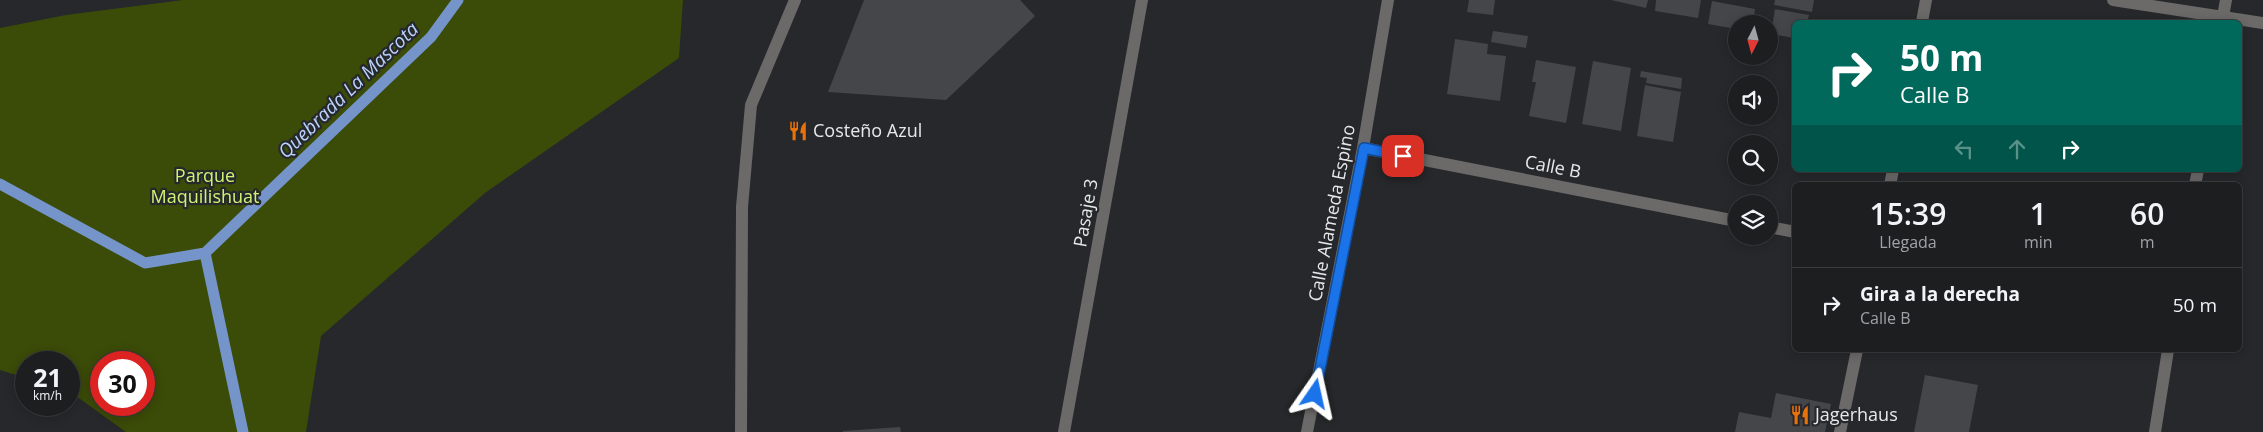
<!DOCTYPE html>
<html lang="es">
<meta charset="utf-8">
<style>
body{margin:0;font-family:"Open Sans",sans-serif;background:#252729;color:#f1f3f6;height:100vh;display:flex;flex-direction:column;font-size:19px;white-space:nowrap}
*{box-sizing:border-box;margin:0}
p{font-size:16px;color:#a0a2a5}
.icon{flex:none;width:28px;height:28px;fill:none;stroke:currentColor;stroke-width:2;stroke-linecap:round;stroke-linejoin:round}
.map{position:relative;flex:1;overflow:hidden}
.sheet{position:absolute;left:1792px;top:182px;width:450px;height:170px;display:flex;flex-direction:column;background:#1c1e20;border-radius:8px;box-shadow:0 2px 12px #0003,0 0 0 1px #3a3c3e}
.sheet>*{flex:none}
.hud{position:absolute;left:1792px;top:20px;width:450px;height:152px;border-radius:8px;box-shadow:0 2px 12px #0003,0 0 0 1px #3a3c3e;background:#00695c;color:#fff;overflow:hidden}
.needle{width:32px;rotate:186deg}
.buttons{position:absolute;left:1728px;top:15px;display:grid;gap:10px}
.buttons a{display:grid;place-items:center;width:50px;height:50px;border-radius:50%;background:#1c1e20;box-shadow:0 2px 12px #0003,0 0 0 1px #3a3c3e;font-size:25px}
.speed{position:absolute;left:15px;top:351px;display:flex;gap:10px;font-size:25px;font-weight:700;text-align:center}
.speed>*{display:grid;place-content:center;width:65px;height:65px;border-radius:50%;background:#1c1e20;box-shadow:0 2px 12px #0003,0 0 0 1px #3a3c3e;line-height:1}
.speed small{font-size:12px;font-weight:400}
.speed .limit{border:8px solid #d22;background:#fff;color:#111}
.pin{position:absolute;display:grid;place-items:center;width:42px;height:42px;color:#fff;margin:-21px;border-radius:10px;box-shadow:0 2px 8px #0006}
.me{position:absolute;width:55px;margin:-28px;rotate:11deg;stroke-linejoin:round;filter:drop-shadow(0 0 4px #0008)}
.turn{display:flex;align-items:center;gap:18px;height:105px;padding:0 25px;font-size:22px}
.turn .icon{width:65px;height:65px;stroke-width:2.5}
.turn b{display:block;font-size:35px;line-height:42px}
.lanes{display:flex;align-items:center;height:48px;padding:0 25px;background:#0003;justify-content:center;gap:25px;direction:ltr}
.lanes .off{opacity:.35}
.eta{display:flex;justify-content:space-evenly;align-items:center;height:85px;text-align:center}
.eta b{font-size:30px;font-weight:600;line-height:35px}
ul{padding:0;list-style:none}
li{display:flex;align-items:center;gap:15px;height:75px;padding:0 25px;border-top:1px solid #3a3c3e}
li div{flex:1}
li b{display:block;font-size:19px}
li em{font-style:normal}
.map>svg:first-child{display:block}
</style>
<div class="map">
<svg width="2263" height="432" viewBox="0 0 2263 432">
<rect width="100%" height="100%" fill="#26282b"/>
<path fill="#3b4b08" fill-rule="evenodd" d="M183,0H683L679,58L485,193L321,336L306,432H126L69,391V362H26V378L0,370V28L66,15ZM144,362V405H101V362Z"/>
<g fill="none" stroke-linecap="round" stroke-linejoin="round">
<path stroke="#7494ca" stroke-width="11" d="M0,184L145,263L205,253L431,37L458,0
M205,253L243,432"/>
</g>
<path fill="#444649" d="M864,0H1020L1035,16L946,100L828,92Z
M1469,0H1495L1493,15L1467,12Z
M1611,0H1648L1646,8Z
M1656,0H1701L1698,18L1655,11Z
M1775,0H1814L1812,12L1774,5Z
M1712,1L1755,9L1753,24H1736V29L1708,24Z
M1775,9L1809,15L1807,22H1795V38L1771,34Z
M1493,31L1528,36L1526,48L1491,42Z
M1455,39L1488,44L1487,54L1506,56L1500,101L1447,94Z
M1536,60L1576,67L1566,123L1529,116L1536,82H1532Z
M1593,61L1631,68L1621,131L1582,124Z
M1641,71L1682,78L1681,89L1646,83L1647,78L1640,77Z
M1645,85L1681,92L1673,142L1637,136Z
M1925,375L1978,385L1969,432H1914Z
M1776,393L1831,404L1825,432H1735L1739,412L1771,418Z
M900,427L901,432H843V431Z"/>
<g fill="none" stroke-linecap="round" stroke-linejoin="round">
<path stroke="#6c6a69" stroke-width="12" d="M2113,0L2263,23
M1922,22L1926,0
M2222,22L2226,0
M1363,148L1736,221
M1890,185L1893,170
M2195,185L2198,170
M1769,227L1795,232
M741,432L742,207L751,105L795,0
M1064,432L1142,0
M1307,432L1363,148L1388,0
M1840,432L1857,350
M2155,432L2168,350"/>
</g>
<g fill="none" stroke-linecap="round" stroke-linejoin="round">
<defs>
<path id="route" d="M1315,394L1364,148L1403,156"/>
</defs>
<use href="#route" stroke="#114b97" stroke-width="12"/>
<use href="#route" stroke="#1a73e8" stroke-width="9"/>
</g>
<defs>
<symbol id="restaurant-bare" viewBox="-9 -9 18 18"><path d="M-5-6h1v4h1v-4h1v4h1v-4h1v5L-1.5 .5V6h-2V.5L-5-1ZM5-6V6H3V1.5H1.5Q1.5-4 5-6Z" fill="#e8710a" stroke="#26282b" stroke-width="2.5" paint-order="stroke"/></symbol>
</defs>
<g fill-rule="evenodd">
<use href="#restaurant-bare" x="784" y="117" width="28" height="28"/>
<use href="#restaurant-bare" x="1786" y="401" width="28" height="28"/>
</g>
<g text-anchor="middle" stroke-width="4.5" stroke-linejoin="round" paint-order="stroke">
<g font-size="18" fill="#e7e8ea" stroke="#26282b" text-anchor="start">
<text x="813" y="137">Costeño Azul</text>
<text x="1815" y="421">Jagerhaus</text>
</g>
<g font-size="18" fill="#e7e8ea" stroke="#26282b">
<text transform="translate(1553 167) rotate(11)" y="6">Calle B</text>
<text transform="translate(1086 213) rotate(-80)" y="6">Pasaje 3</text>
<text transform="translate(1332 213) rotate(-79)" y="6">Calle Alameda Espino</text>
</g>
<g font-size="18" fill="#cff474" stroke="#26282b">
<text x="205" y="182">Parque<tspan x="205" dy="21">Maquilishuat</tspan></text>
</g>
<g font-size="19" font-style="italic" fill="#bad3fc" stroke="#26282b">
<text transform="translate(348 90) rotate(-44)" y="7">Quebrada La Mascota</text>
</g>
</g>
</svg>
<div class="buttons">
<a><svg class="needle" viewBox="-14 -14 28 28"><path d="M0-13l5 13h-10z" fill="#e53935"/><path d="M0 13l5-13h-10z" fill="#a0a2a5"/></svg></a>
<a><svg class="icon" aria-label="sound" viewBox="0 0 24 24"><path d="M4 9h4l5-4v14l-5-4H4zM17 9q2 3 0 6"/></svg></a>
<a><svg class="icon" aria-label="search" viewBox="0 0 24 24"><circle cx="10" cy="10" r="6"/><path d="M15 15l6 6"/></svg></a>
<a><svg class="icon" aria-label="layers" viewBox="0 0 24 24"><path d="M12 4l9 5-9 5-9-5zM3 14l9 5 9-5"/></svg></a>
</div>
<div class="speed"><div>21<small>km/h</small></div><div class="limit">30</div></div>
<div class="pin" style="left:1403px;top:156px;background:#d93025"><svg class="icon" aria-label="arrive" viewBox="0 0 24 24"><path d="M6 21V4h12l-3 4 3 4H6"/></svg></div>
<svg class="me" style="left:1315px;top:394px" viewBox="-20 -20 40 40"><path d="M0-17L14 15 0 8-14 15z" fill="#1a73e8" stroke="#fff" stroke-width="4"/></svg>
<div class="hud">
<div class="turn"><svg class="icon" aria-label="right" viewBox="0 0 24 24"><path d="M7 20v-9h11M14 6l5 5-5 5"/></svg><div><b>50 m</b>Calle B</div></div>
<div class="lanes"><svg class="icon off" aria-label="left" viewBox="0 0 24 24"><path d="M17 20v-9H6M10 6l-5 5 5 5"/></svg><svg class="icon off" aria-label="ahead" viewBox="0 0 24 24"><path d="M12 20V5M6 11l6-6 6 6"/></svg><svg class="icon" aria-label="right" viewBox="0 0 24 24"><path d="M7 20v-9h11M14 6l5 5-5 5"/></svg></div>
</div>
<section class="sheet">
<div class="eta">
<div><b>15:39</b><p>Llegada</p></div>
<div><b>1</b><p>min</p></div>
<div><b>60</b><p>m</p></div>
</div>
<ul>
<li><svg class="icon" aria-label="right" viewBox="0 0 24 24"><path d="M7 20v-9h11M14 6l5 5-5 5"/></svg><div><b>Gira a la derecha</b><p>Calle B</p></div><em>50 m</em></li>
</ul>
</section>
</div>
